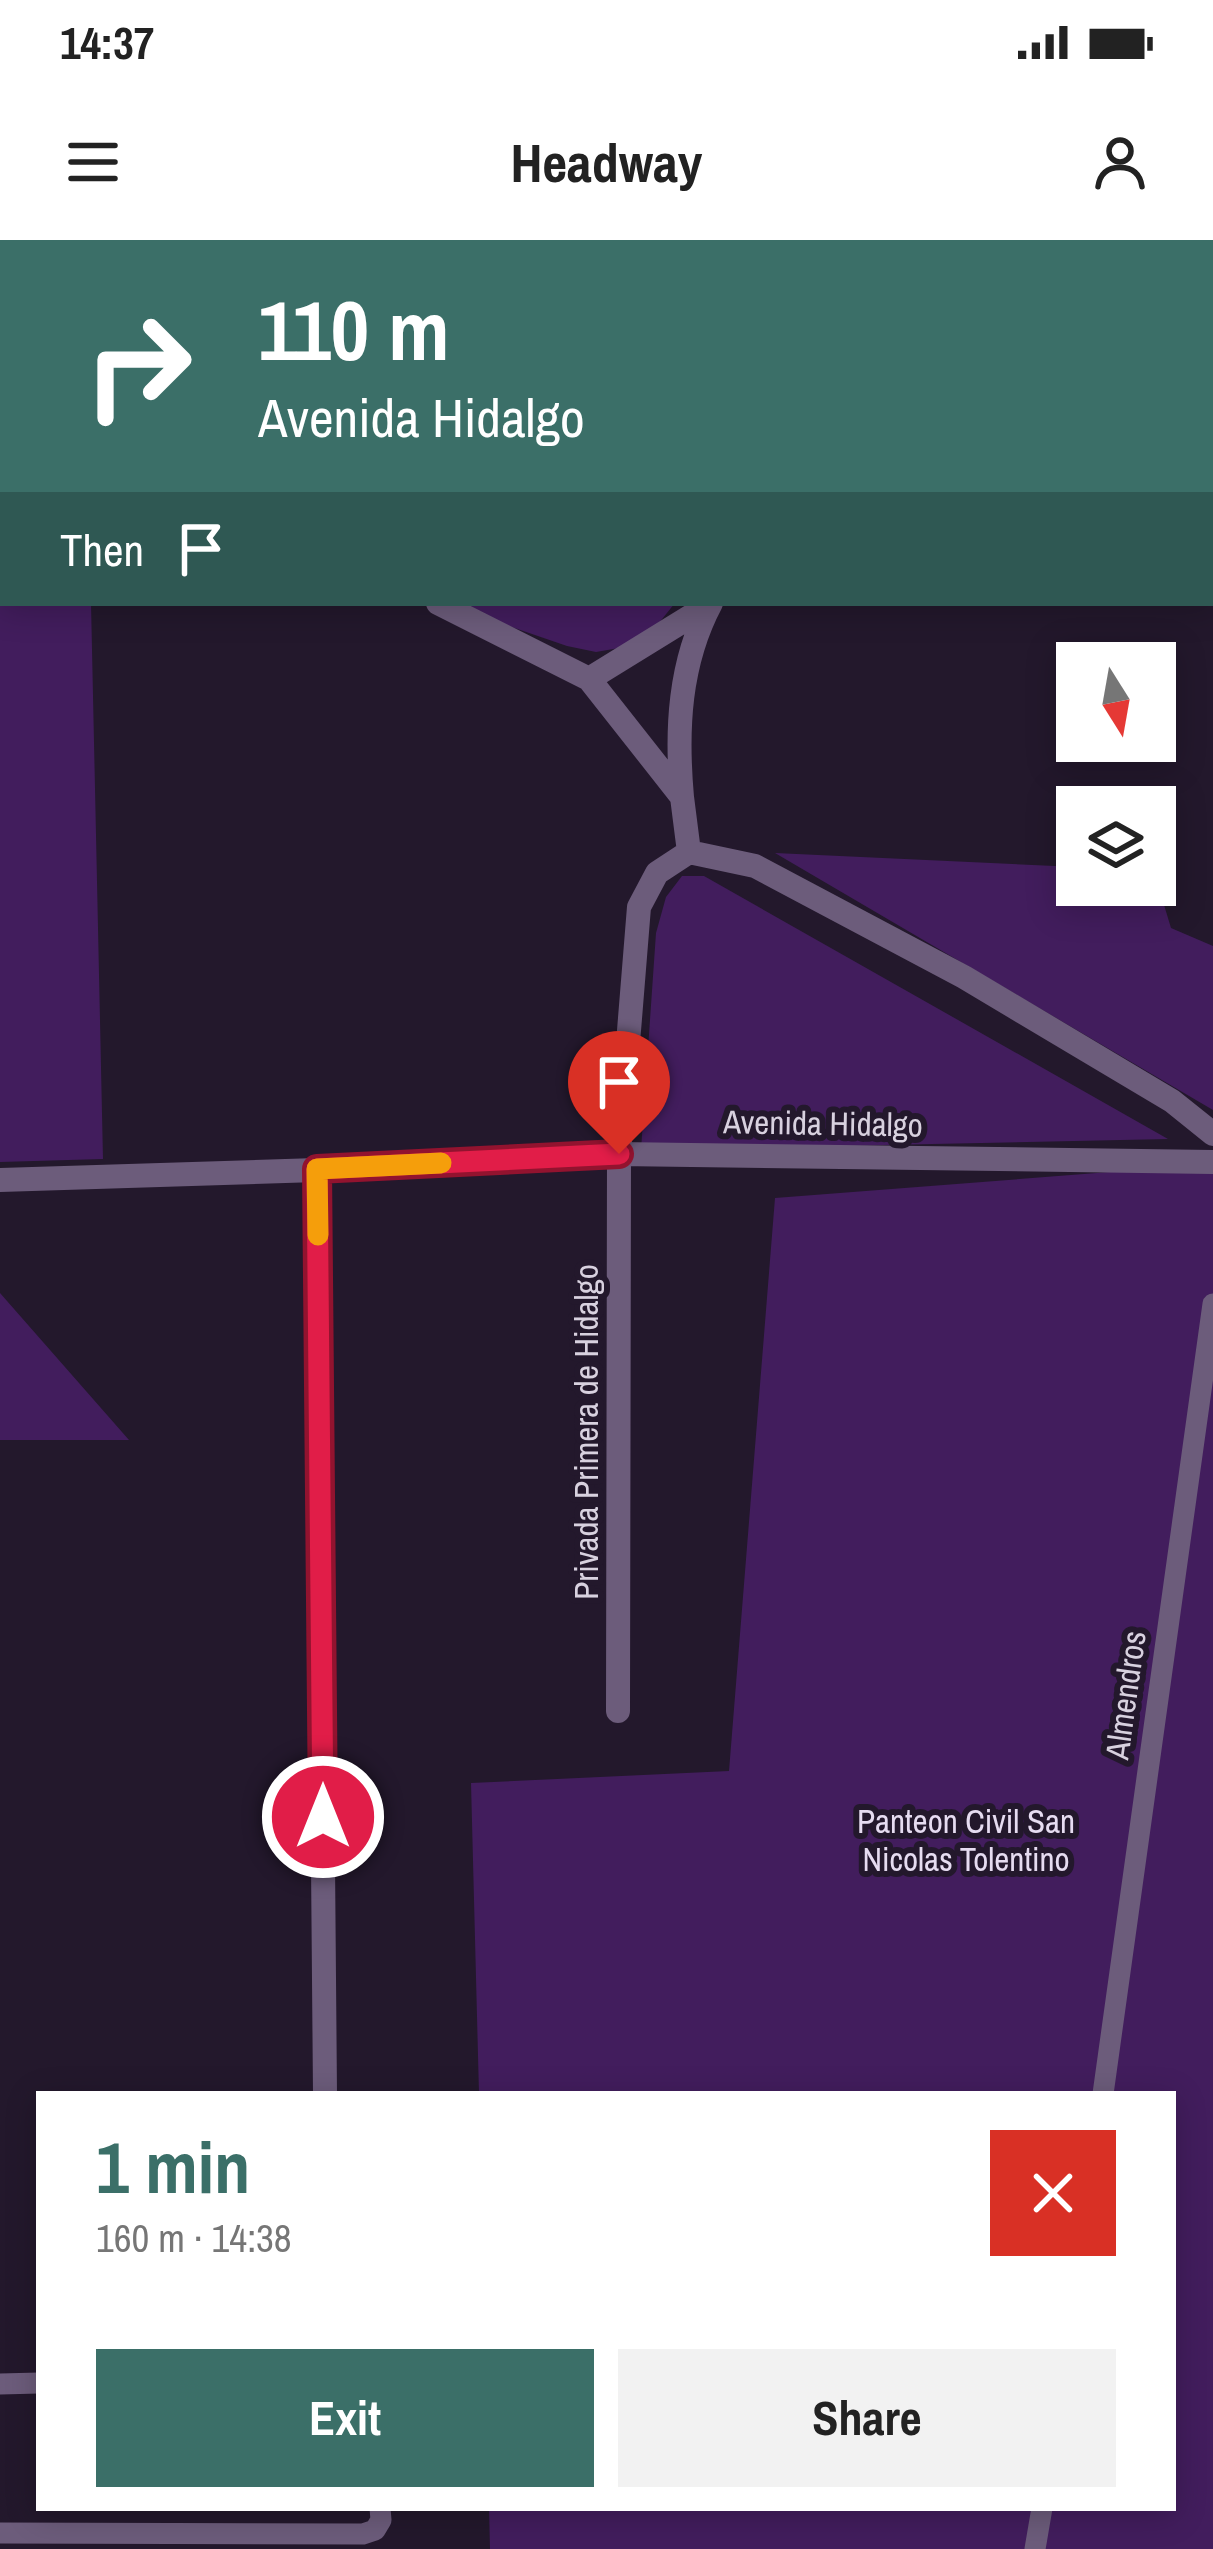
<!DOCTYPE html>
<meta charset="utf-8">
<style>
body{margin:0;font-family:"Archivo Narrow",sans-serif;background:#f2f2f2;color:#222;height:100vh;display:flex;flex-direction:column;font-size:45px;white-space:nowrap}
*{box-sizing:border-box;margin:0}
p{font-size:39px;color:#767676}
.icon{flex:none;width:66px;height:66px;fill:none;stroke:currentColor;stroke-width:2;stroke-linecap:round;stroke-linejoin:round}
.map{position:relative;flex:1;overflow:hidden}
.panel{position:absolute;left:36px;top:1851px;width:1140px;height:420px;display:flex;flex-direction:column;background:#fff;border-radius:0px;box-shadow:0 6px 30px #0003}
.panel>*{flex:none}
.guide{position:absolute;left:0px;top:0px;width:1215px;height:366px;box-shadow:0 6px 30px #0003;background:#3b6f68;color:#fff;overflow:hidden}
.needle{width:78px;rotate:169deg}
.fabs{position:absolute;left:1056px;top:402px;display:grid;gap:24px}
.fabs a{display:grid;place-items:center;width:120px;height:120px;border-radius:0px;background:#fff;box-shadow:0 6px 30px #0003;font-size:60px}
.pin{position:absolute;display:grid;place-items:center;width:102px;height:102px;color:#fff;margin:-123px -51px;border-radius:50% 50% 50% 0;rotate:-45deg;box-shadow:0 0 12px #0007}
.pin .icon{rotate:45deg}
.me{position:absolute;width:132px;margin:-66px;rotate:0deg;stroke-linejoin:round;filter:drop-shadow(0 0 9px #0008)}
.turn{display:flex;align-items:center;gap:42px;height:252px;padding:0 60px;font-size:54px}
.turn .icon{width:156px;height:156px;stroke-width:2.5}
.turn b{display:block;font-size:84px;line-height:102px}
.then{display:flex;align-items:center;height:114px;padding:0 60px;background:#0003;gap:24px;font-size:45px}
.round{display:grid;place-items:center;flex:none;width:126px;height:126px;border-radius:0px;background:#f2f2f2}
.overview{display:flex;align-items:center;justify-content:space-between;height:204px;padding:0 60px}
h1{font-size:72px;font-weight:700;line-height:90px;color:#3b6f68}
.cta{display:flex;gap:24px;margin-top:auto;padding:24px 60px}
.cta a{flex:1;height:138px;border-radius:0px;background:#3b6f68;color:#fff;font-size:48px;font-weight:700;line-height:138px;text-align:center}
.cta a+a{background:#f2f2f2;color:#222}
.status{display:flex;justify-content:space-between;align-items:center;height:84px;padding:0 60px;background:#fff;direction:ltr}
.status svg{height:33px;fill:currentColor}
header{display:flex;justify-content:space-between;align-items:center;height:156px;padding:0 60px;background:#fff;font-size:54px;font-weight:700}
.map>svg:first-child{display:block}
</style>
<div class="status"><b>14:37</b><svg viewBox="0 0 49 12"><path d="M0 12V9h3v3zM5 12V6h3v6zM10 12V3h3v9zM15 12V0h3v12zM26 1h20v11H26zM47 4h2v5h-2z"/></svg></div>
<header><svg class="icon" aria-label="menu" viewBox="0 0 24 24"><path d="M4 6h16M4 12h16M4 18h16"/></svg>Headway<svg class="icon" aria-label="person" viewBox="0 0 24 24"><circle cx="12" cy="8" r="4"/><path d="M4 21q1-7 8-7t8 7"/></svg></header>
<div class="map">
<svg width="1213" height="2309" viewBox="0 0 1213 2309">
<rect width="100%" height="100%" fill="#23182c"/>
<path fill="#421d5d" d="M0,0H85L3,3V363H91L103,919L0,922Z
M464,363H675L642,404L596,412L567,406L503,384Z
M775,613L1077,627V645H1155V635L1171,688L1213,706V870Z
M682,636H704L1168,899L641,910L656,693L666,657Z
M1213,924V2309H490L489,2268H1173V1854H479L471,1543L729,1531L775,958Z
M0,1053L129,1200H0Z"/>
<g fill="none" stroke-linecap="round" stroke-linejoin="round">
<path stroke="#716879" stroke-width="8" stroke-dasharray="12 6" stroke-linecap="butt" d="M168,3V0
M314,3V0
M586,3V0
M730,3V0
M867,3V0
M1001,3V0
M1142,3V0
M0,349L3,336"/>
<path stroke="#6c5c7b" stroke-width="21" d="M1103,1854L1213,1064
M0,2144L39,2143
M0,2293L363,2294L375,2290L381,2280L380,2268
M1035,2309L1042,2268"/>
<path stroke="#6c5c7b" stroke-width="24" d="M1212,221H1213
M1212,330H1213
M438,363L589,439L682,557L689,612
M589,439L709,365
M682,557C676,490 679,423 711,363
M317,930L325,1854
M618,1471L619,914L639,667L657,633L689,612L755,626L964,737L1172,861L1213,894"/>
<path stroke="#6c5c7b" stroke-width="24" d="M0,940L317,930L619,914L1213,922"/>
</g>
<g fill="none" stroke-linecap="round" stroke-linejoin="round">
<defs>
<path id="route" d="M323,1577L317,929L619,914"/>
</defs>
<use href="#route" stroke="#92132f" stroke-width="30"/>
<use href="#route" stroke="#e11d48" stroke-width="21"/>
<path stroke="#f59e0b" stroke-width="21" d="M318,995L317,929L441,923"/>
</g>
<g text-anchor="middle" stroke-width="12" stroke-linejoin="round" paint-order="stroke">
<g font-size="33" fill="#d8d1df" stroke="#23182c">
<text transform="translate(823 883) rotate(1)" y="12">Avenida Hidalgo</text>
<text transform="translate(586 1192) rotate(-90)" y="12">Privada Primera de Hidalgo</text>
<text transform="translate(1125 1455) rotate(-82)" y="12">Almendros</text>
</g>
<g font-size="33" fill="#e6dcf1" stroke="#23182c">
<text x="966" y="1593">Panteon Civil San<tspan x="966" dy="38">Nicolas Tolentino</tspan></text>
</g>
</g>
</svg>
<div class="fabs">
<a><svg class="needle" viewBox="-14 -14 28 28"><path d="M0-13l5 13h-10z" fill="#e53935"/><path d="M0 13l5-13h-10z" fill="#767676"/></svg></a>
<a><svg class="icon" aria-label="layers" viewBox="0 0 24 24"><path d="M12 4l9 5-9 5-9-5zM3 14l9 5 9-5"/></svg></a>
</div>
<div class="pin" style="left:619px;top:914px;background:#d93025"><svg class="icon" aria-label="arrive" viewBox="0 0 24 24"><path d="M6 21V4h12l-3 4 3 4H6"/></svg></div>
<svg class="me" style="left:323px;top:1577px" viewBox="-20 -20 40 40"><circle r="17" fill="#e11d48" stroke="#fff" stroke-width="3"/><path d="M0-11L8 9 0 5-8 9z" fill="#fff"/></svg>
<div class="guide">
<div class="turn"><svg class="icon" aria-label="right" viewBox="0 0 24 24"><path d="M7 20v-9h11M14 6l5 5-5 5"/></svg><div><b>110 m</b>Avenida Hidalgo</div></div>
<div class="then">Then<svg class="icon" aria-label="arrive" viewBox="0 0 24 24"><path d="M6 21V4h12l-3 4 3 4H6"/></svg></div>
</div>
<section class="panel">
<div class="overview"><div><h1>1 min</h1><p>160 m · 14:38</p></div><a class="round" style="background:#d93025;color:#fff"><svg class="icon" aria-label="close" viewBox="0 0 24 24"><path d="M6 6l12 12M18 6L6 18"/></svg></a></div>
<div class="cta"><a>Exit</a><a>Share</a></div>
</section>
</div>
